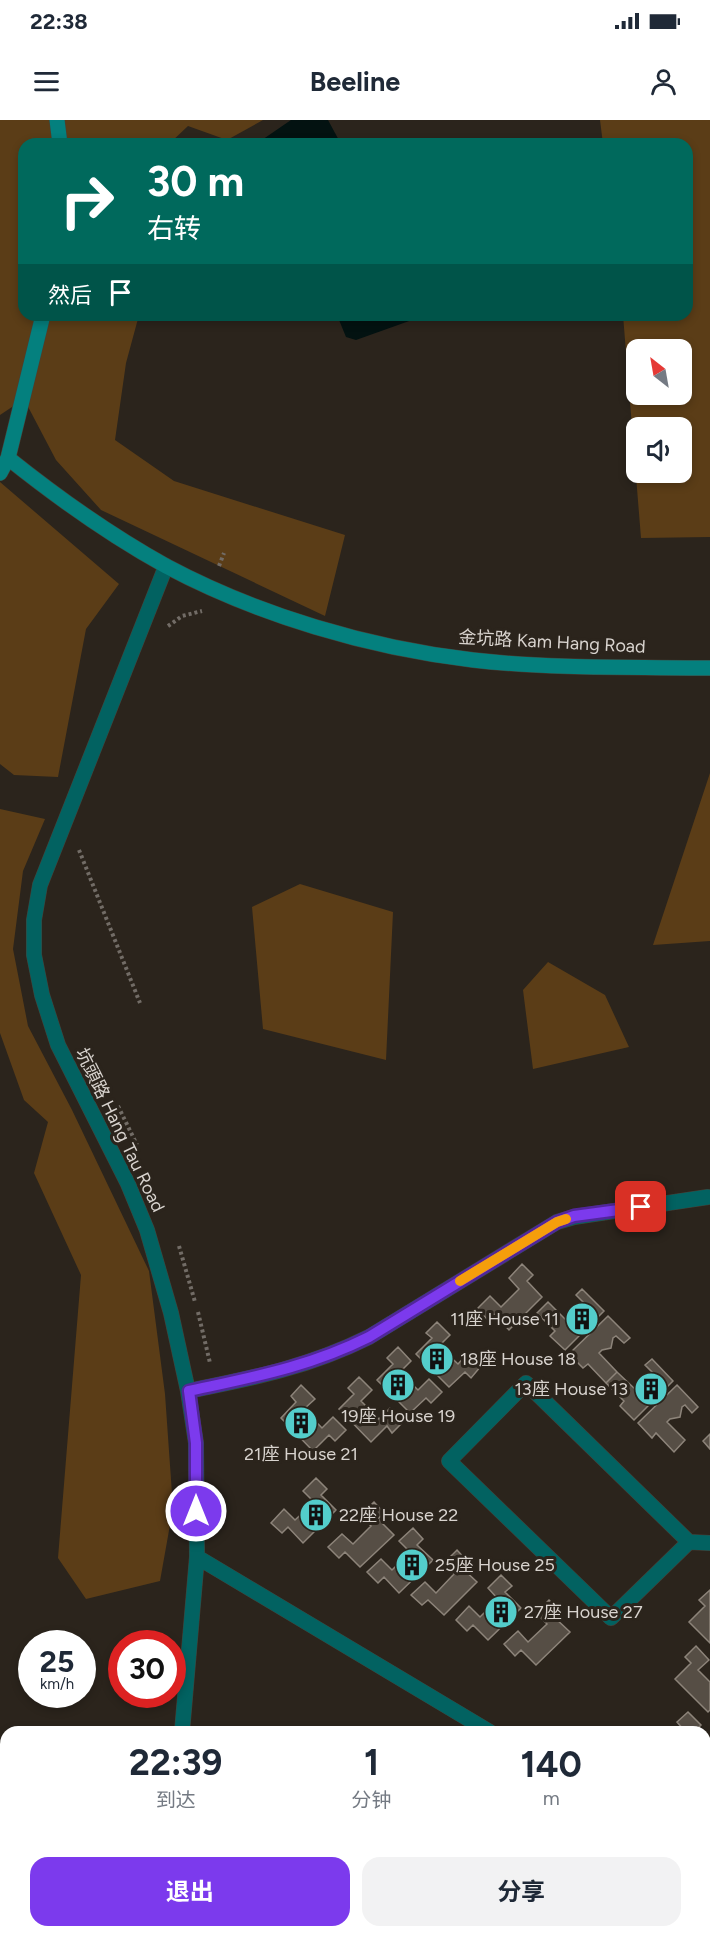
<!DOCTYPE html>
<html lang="zh">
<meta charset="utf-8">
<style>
body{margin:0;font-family:Figtree,"Noto Sans SC",sans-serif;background:#f2f2f3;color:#1f2937;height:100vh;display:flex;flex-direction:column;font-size:22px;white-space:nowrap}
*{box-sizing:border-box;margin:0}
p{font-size:20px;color:#747a83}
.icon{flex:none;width:33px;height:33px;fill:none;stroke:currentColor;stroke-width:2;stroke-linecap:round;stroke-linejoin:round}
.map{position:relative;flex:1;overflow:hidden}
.sheet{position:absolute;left:0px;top:1606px;width:711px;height:212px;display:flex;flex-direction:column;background:#fff;border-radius:18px 18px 0 0;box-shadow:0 3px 9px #0003}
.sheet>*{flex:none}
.guide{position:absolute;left:18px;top:18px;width:675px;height:183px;border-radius:18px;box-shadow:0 3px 9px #0003;background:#00695c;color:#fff;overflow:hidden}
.needle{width:39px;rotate:329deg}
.fabs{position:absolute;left:626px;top:219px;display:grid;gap:12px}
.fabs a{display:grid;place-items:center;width:66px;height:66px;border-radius:12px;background:#fff;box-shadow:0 3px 9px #0003;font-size:30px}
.speed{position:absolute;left:18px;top:1510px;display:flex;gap:12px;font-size:30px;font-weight:700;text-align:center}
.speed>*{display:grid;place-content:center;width:78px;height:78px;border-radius:50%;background:#fff;box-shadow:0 3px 9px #0003;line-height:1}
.speed small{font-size:15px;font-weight:400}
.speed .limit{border:9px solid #d22;background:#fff;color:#111}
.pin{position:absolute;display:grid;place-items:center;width:51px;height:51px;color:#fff;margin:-26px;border-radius:12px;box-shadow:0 3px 9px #0006}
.me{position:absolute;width:66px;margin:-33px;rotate:0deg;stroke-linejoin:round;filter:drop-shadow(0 0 4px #0008)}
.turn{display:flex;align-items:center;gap:21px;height:126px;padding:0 30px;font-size:27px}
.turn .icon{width:78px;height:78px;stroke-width:2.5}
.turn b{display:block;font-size:42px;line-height:51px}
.then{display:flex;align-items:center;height:57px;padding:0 30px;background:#0003;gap:12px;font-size:22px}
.eta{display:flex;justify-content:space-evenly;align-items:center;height:102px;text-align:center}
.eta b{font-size:36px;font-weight:700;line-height:42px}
.cta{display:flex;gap:12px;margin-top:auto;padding:12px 30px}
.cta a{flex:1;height:69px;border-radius:18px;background:#7c3aed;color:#fff;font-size:24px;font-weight:700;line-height:69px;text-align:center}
.cta a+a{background:#f2f2f3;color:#1f2937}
.status{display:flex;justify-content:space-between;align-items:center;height:42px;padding:0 30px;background:#fff;direction:ltr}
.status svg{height:16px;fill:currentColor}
header{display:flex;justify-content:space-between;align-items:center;height:78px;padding:0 30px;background:#fff;font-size:27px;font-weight:700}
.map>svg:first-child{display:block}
</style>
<div class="status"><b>22:38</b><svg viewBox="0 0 49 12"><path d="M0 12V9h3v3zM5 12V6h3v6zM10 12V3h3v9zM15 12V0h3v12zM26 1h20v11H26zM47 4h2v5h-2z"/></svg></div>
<header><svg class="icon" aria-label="menu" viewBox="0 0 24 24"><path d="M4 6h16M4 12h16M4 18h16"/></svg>Beeline<svg class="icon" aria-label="person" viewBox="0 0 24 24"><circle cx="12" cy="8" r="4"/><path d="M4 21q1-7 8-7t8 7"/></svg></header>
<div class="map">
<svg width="710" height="1817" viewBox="0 0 710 1817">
<rect width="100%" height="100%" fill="#2b241c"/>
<path fill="#5b3d17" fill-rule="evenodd" d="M0,0H263L227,20L188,6L169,24H24V195H139L126,243L115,320L174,361L345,415L325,496L101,390L56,340L24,279L0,295Z
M600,0H710V417L641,418L623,195H687V24H603ZM636,230H681V274H636ZM636,308H681V352H636Z
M0,362L119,464L86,509L58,657L14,655L0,644Z
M710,653V821L653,825Z
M0,689L45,699L23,751L13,829L28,906L72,990L149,1151L165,1274L173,1388L160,1461L86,1479L58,1438L81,1155L34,1053L48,1002L24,980L0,913Z
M300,764L393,792L386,940L263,909L252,787Z
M548,842L605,875L629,927L533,949L523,870Z"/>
<path fill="#031211" d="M291,0H328L341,24H256Z
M337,195H426L356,220L346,217Z"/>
<path fill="#564e45" stroke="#8d847a" stroke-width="1.5" d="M522,1144L533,1155L527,1161L542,1177L509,1210L494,1194L488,1200L477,1189L490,1176L501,1187L519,1169L509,1158Z
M582,1169L604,1191L565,1230L550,1216L555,1211L537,1193L548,1182L566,1200L569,1197L571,1188L581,1186L584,1183L576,1175Z
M608,1196L630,1218L624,1223L616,1216L613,1218L611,1228L602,1230L599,1233L617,1252L606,1263L588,1244L583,1248L569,1234Z
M437,1202L450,1215L439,1226L458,1244L468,1233L481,1246L471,1258L465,1252L449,1267L416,1234L432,1218L426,1213Z
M398,1227L411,1241L400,1252L418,1270L429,1259L442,1272L431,1283L426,1278L410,1293L377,1260L393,1244L387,1238Z
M652,1239L673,1261L634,1300L620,1286L624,1281L606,1263L617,1252L636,1270L639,1267L641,1257L653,1253L645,1245Z
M359,1257L372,1270L361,1281L379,1299L390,1288L403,1302L392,1313L387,1306L371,1322L339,1289L354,1274L348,1268Z
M301,1265L315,1279L304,1289L322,1308L333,1297L346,1310L335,1321L329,1315L313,1331L281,1298L296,1282L291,1276Z
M677,1265L698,1287L692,1293L685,1285L682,1287L680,1297L670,1299L667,1302L685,1320L674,1332L656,1313L652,1318L638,1303Z
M710,1314V1329L703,1321Z
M316,1358L327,1369L321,1375L336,1390L303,1423L288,1407L282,1413L271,1403L284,1389L295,1400L314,1382L303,1371Z
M374,1382L384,1393L378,1399L394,1415L360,1447L345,1432L339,1438L328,1427L342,1414L353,1424L371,1406L360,1395Z
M413,1408L423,1419L417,1425L433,1440L399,1473L384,1457L378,1463L367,1452L381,1439L392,1450L410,1432L399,1421Z
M457,1430L467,1441L461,1447L477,1462L444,1495L428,1480L422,1485L411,1475L425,1462L436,1473L454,1454L444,1443Z
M501,1455L512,1466L505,1472L521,1488L488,1520L473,1505L467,1511L456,1500L469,1486L480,1497L498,1479L488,1468Z
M710,1470V1523L689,1502L705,1486L699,1480Z
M549,1480L560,1491L554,1497L570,1512L536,1545L521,1530L515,1536L504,1524L518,1511L528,1522L547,1504L536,1493Z
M696,1526L709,1540L698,1550L710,1562V1590L708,1592L675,1559L691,1543L685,1537Z
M688,1592L701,1605L694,1612H679L683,1609L677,1602Z
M705,1631L708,1634L710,1633V1647L705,1652Z"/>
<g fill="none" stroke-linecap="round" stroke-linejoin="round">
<defs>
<path id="lane" d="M689,1422L526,1263L449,1341L611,1498L689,1422L710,1423"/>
<path id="street" d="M166,446L40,765L34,800V835L42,875L58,925L128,1064L147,1110L171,1193L188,1271L196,1323L197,1437L182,1612
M188,1271C253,1258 309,1247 369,1217L557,1102L574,1097L708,1077
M197,1437L490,1612
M705,1766L710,1771
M161,1817L162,1812"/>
<path id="secondary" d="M57,0L60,24
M8,338C58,378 110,415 166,446C258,495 369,528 473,540C552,549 631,547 710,548
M0,353L8,338L43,195"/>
</defs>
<use href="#lane" stroke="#474038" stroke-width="16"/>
<use href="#street" stroke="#474038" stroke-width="16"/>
<use href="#secondary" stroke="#474038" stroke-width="16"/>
<path stroke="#726c66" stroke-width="4" stroke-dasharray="3 3" stroke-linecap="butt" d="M219,446L224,433
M168,506L182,496L202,491
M79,730L140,883
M118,986L137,1025
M179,1126L195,1182
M198,1192L210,1243"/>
<use href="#lane" stroke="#026261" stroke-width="15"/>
<use href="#street" stroke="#026261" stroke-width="15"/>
<use href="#secondary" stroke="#04807e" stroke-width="15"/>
</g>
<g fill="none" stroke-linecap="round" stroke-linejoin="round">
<defs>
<path id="route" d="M196,1391V1323L189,1271C253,1257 309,1247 369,1217L557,1102L574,1096L641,1087"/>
</defs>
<use href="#route" stroke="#51269a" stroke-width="15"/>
<use href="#route" stroke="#7c3aed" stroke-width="10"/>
<path stroke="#f59e0b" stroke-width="10" d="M460,1161L557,1102L566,1099"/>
</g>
<defs>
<symbol id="building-disc" viewBox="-11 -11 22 22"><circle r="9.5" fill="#53cdcb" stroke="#2b241c"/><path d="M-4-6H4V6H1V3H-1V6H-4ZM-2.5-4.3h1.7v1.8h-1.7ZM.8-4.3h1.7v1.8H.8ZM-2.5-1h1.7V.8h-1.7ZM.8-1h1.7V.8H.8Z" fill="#111"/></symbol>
</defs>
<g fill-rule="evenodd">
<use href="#building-disc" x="563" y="1180" width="38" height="38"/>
<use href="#building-disc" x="418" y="1220" width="38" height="38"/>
<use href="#building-disc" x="379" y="1246" width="38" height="38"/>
<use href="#building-disc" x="632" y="1250" width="38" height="38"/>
<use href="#building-disc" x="282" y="1284" width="38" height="38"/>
<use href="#building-disc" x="297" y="1376" width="38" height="38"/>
<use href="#building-disc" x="393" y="1426" width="38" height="38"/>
<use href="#building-disc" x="482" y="1473" width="38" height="38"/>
</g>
<g text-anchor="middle" stroke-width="6" stroke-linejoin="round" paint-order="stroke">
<g font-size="18" fill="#d8d3ce" stroke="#2b241c">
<text transform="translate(552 522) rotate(3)" y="6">金坑路 Kam Hang Road</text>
<text transform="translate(120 1010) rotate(64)" y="6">坑頭路 Hang Tau Road</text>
</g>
<g font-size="18" fill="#d8d3ce" stroke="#2b241c" text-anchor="start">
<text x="559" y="1205" text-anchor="end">11座 House 11</text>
<text x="460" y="1245">18座 House 18</text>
<text x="628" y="1275" text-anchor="end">13座 House 13</text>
<text x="398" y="1302" text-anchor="middle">19座 House 19</text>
<text x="301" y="1340" text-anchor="middle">21座 House 21</text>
<text x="339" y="1401">22座 House 22</text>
<text x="435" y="1451">25座 House 25</text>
<text x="524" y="1498">27座 House 27</text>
</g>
</g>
</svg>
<div class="fabs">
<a><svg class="needle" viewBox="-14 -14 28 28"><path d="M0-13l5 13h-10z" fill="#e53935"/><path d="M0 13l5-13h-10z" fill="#747a83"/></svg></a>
<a><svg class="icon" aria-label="sound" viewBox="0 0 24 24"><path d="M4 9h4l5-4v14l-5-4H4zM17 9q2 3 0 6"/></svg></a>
</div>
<div class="speed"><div>25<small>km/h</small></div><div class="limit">30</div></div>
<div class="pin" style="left:641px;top:1087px;background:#d93025"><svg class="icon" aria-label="arrive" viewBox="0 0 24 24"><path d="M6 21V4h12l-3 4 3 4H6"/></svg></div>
<svg class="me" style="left:196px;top:1391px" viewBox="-20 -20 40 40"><circle r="17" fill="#7c3aed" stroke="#fff" stroke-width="3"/><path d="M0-11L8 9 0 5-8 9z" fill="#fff"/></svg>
<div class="guide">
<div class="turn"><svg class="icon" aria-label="right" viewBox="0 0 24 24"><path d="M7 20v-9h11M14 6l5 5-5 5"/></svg><div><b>30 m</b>右转</div></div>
<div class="then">然后<svg class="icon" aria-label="arrive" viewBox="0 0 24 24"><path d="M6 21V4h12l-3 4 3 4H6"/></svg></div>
</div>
<section class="sheet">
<div class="eta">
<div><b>22:39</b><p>到达</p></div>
<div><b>1</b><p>分钟</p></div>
<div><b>140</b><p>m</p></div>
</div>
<div class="cta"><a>退出</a><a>分享</a></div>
</section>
</div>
